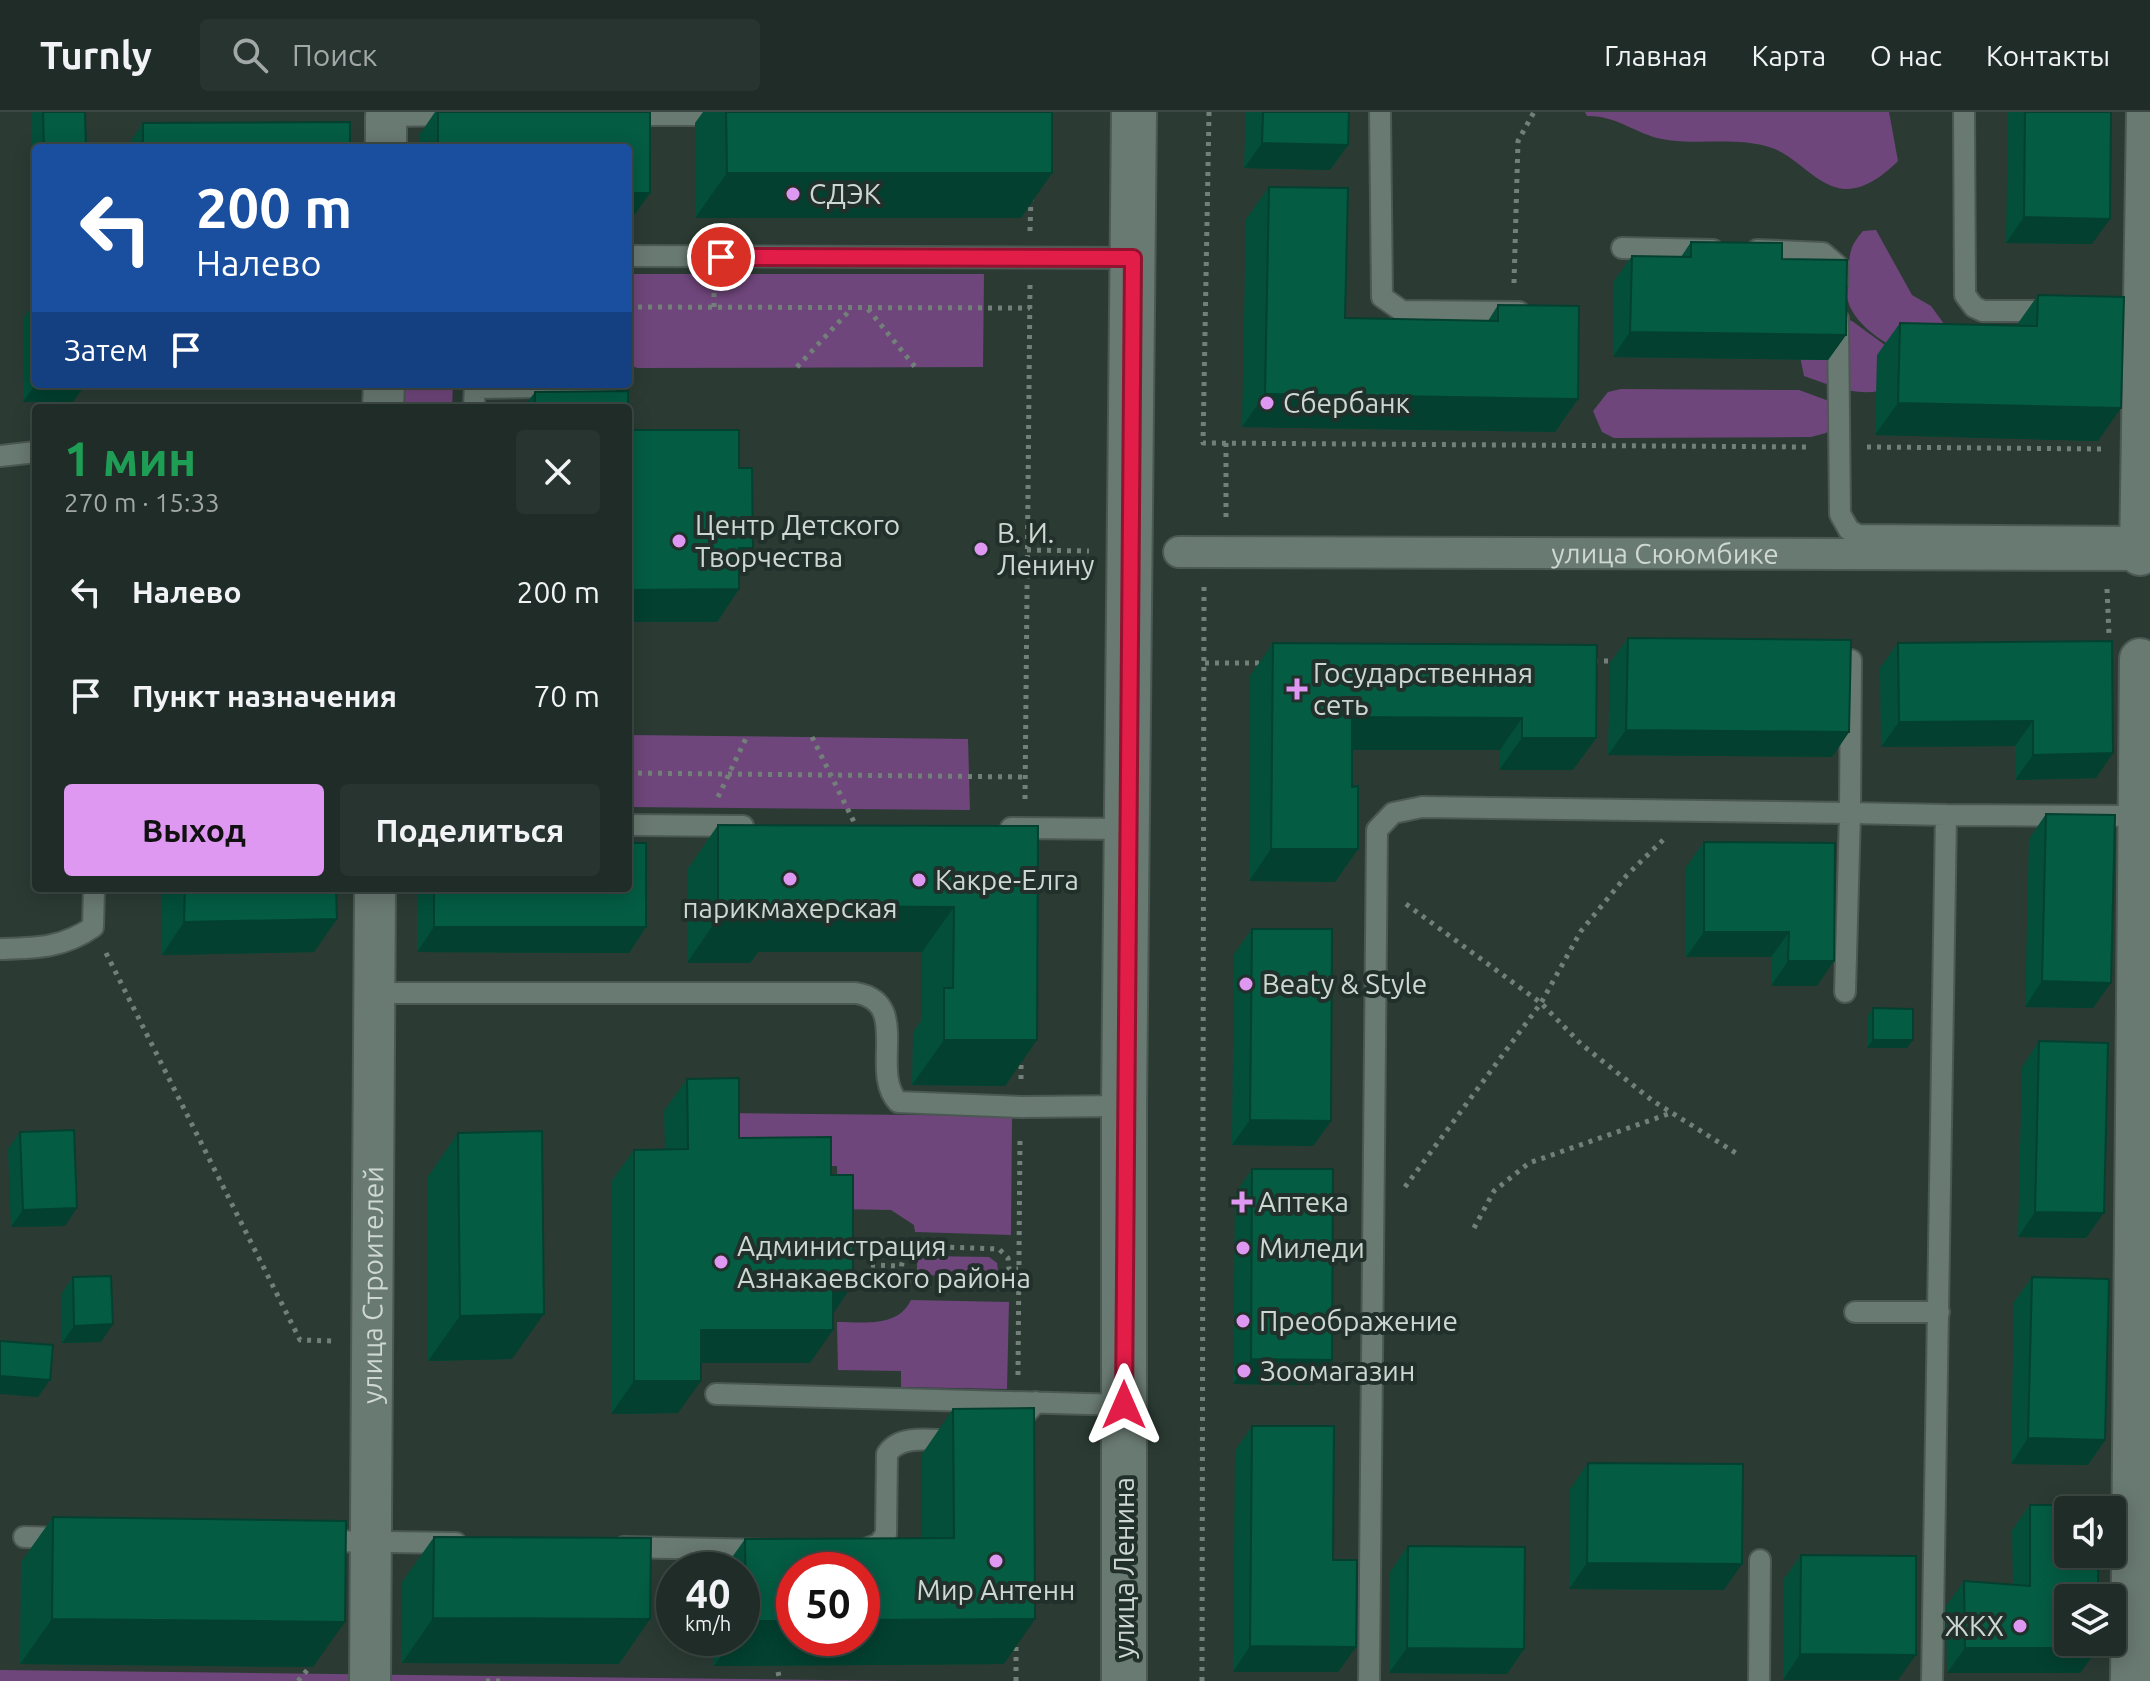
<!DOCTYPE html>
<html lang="ru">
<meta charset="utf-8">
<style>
body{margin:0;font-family:Ubuntu,sans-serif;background:#28342f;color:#f1f3f6;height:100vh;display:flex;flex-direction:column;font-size:30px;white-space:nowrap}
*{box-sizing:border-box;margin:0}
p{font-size:26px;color:#a2a7a7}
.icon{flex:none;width:44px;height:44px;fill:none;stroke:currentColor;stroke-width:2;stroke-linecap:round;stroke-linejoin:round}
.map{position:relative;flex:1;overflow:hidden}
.drawer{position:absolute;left:32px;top:292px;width:600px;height:488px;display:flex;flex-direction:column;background:#202c27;border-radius:8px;box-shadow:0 4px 20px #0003,0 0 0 2px #3d4844}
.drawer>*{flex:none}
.banner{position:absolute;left:32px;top:32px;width:600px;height:244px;border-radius:8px;box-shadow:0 4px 20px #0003,0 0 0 2px #3d4844;background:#1a4fa0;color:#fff;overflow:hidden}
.fabs{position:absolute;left:2054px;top:1384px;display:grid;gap:16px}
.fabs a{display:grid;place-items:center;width:72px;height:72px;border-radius:8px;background:#202c27;box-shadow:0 4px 20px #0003,0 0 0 2px #3d4844;font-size:40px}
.speed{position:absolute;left:656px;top:1440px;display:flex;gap:16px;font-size:40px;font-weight:700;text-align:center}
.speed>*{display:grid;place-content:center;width:104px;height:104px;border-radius:50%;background:#202c27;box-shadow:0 4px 20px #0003,0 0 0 2px #3d4844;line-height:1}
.speed small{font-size:20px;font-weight:400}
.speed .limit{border:12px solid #d22;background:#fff;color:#111}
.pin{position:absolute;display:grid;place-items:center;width:68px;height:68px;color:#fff;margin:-34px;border:4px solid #fff;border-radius:50%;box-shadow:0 2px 8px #0007}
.me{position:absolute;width:88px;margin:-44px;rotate:0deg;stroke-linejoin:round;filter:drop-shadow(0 0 6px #0008)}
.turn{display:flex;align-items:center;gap:28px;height:168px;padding:0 32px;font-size:36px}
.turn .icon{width:104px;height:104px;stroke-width:2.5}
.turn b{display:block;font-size:56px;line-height:68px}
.then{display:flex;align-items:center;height:76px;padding:0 32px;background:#0003;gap:16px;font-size:30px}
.round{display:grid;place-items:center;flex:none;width:84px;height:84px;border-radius:8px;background:#28342f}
.overview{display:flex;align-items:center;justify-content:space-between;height:136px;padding:0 32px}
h1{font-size:48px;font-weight:600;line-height:60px;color:#1e9e55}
.primary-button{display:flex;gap:16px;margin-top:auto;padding:16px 32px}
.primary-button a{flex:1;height:92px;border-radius:8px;background:#de98f2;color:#111;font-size:32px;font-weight:600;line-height:92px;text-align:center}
.primary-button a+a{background:#28342f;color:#f1f3f6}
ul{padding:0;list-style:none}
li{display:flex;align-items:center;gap:24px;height:104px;padding:0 32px}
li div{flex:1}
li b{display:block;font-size:30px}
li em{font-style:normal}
header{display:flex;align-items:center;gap:48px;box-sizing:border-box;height:112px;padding:0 40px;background:#202c27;border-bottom:2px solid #3d4844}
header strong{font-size:38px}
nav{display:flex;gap:44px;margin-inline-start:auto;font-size:28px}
.search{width:560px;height:72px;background:#28342f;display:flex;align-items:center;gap:20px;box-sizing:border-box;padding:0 28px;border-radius:8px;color:#a2a7a7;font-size:30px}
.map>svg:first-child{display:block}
</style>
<header>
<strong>Turnly</strong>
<div class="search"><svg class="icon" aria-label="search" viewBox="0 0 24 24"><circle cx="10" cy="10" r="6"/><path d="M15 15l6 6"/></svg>Поиск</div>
<nav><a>Главная</a><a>Карта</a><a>О нас</a><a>Контакты</a></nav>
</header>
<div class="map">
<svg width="2150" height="1569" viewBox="0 0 2150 1569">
<rect width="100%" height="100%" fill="#2b3b34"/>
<path fill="#6f467b" d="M1585,0H1889L1898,49C1885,62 1865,78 1845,77C1817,75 1798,45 1772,36C1736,24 1698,34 1662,27C1636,22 1616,3 1587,4Z
M1876,118L1912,183L1931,194L1947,216L1890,233C1861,216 1839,194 1847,158C1852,138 1848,137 1863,119Z
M628,162H984L983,255L637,256L628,252Z
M1842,206L1852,209L1889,236L1892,275C1862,288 1833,274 1804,264L1800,244Z
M399,272H453L452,296H399Z
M1621,277L1799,278L1829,289L1835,311L1826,321L1811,325L1614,326L1602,320L1593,299L1608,280Z
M628,623L968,627L970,698L628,695Z
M725,1001L1012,1004L1011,1123L915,1120L914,1113L891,1098L838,1097L837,1054H725Z
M925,1144L989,1145L997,1151L998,1159L989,1165L924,1163L917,1158V1149Z
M911,1188L1009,1190L1007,1277L901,1275V1259L838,1258L837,1210C863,1210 898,1216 911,1188Z
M0,1558L903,1569H0Z"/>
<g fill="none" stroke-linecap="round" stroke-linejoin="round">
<defs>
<path id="service" d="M386,0V4L458,3
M1380,0L1382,185L1402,199L1519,200
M1964,0L1965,183L1974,195L1983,199H2051
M626,3H726
M1622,136L1713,138
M1757,138L1823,141L1838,154V171
M628,144L1133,146
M1838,207L1840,402L1849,418L1858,423L2146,425
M475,276L607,274
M474,296L475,272
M0,344L36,340
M1946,703L2139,704
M628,713L743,714
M1011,716L1127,717
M0,837C36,836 63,836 93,815L94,776
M1845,880L1850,701L1946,703L1932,1569
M374,881H856C912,890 869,959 898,990L1021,995L1124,994
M1855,1200H1939
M716,1282L1124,1293
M1013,1316L1036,1290
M24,1425L64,1426
M320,1429L456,1431
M624,1435L764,1438
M860,1439L879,1432L886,1422L887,1342C900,1321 934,1329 956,1329
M1369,1569L1377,718L1393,701L1422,695L1850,701L1851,548
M1759,1569L1760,1448"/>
<g id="pedestrian">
<path id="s1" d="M1179,440L2150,443"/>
</g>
<g id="minor">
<path d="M386,36V4"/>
<path d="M383,296L384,272"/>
<path d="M2140,443L2147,0"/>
<path id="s2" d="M370,1569L375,776"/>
<path d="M2131,1569L2140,547"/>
</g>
<path id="secondary" d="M1124,1569V994L1134,0"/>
</defs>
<use href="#service" stroke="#4b5853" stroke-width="24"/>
<use href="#pedestrian" stroke="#4b5853" stroke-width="34"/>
<use href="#minor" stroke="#4b5853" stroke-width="44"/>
<use href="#secondary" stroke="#4b5853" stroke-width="48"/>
<path stroke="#73807a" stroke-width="5" stroke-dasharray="4 6" stroke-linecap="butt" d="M1209,0L1203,331L1809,335
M1030,119L1031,85
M1514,171L1518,29L1534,0
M628,195L1030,196
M714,195V172
M868,197L916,256
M797,255L851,197
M1226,331V406
M1867,335L2105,337
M1027,438L1089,439
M2107,477L2109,523
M1594,549H1616
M1205,551H1264
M812,625L856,714
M628,661L1025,665
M718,685L747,624
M1025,687L1030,173
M1406,792L1541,891L1581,932L1653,989L1739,1043
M106,841L300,1228L333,1229
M1021,967V945
M1405,1075L1541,891L1581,819L1627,763L1663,728
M1474,1116L1494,1079L1529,1051L1671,1001
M871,1153L900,1154
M1009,1157L1007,1168L997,1176L913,1172C895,1160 900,1145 916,1134L999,1137L1008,1146L1009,1157H1018
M1018,1263L1020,1025
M778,1560L780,1569
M298,1569L309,1556
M486,1569H503
M1016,1569V1529
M1202,1569L1204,474"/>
<use href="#service" stroke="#697a72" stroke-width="20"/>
<use href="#pedestrian" stroke="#697a72" stroke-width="30"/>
<use href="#minor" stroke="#697a72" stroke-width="40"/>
<use href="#secondary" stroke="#697a72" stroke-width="44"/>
</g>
<path fill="#034f3a" d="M33,0H85L86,36H36V58H32L31,3Z
M435,0H650V81L632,106L628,36H420V22Z
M703,0H1052L1021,106H695V11Z
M1246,0H1349L1348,33L1330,58L1244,56Z
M2008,0H2111L2092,132L2006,131Z
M143,11L350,36H126Z
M1269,75L1345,206L1488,209L1498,193L1578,287L1555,320L1242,315L1246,107Z
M1691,130L1782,147L1846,223L1828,248L1613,245L1614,169L1632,144L1681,145Z
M2038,183L2098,329L1875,323L1877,243L1900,211L2016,214Z
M36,188L73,290H23L24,205Z
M628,279V318H739V356H752L753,436L739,456V477L717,510H631V530L628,534V296H523L535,280Z
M1628,526L1849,620L1832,645L1608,643L1610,551Z
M1273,531L1596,626L1573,658H1499L1500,638H1352V675L1358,737L1335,770L1249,769L1250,564Z
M1898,531L2113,641L2096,666L2015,668V634L1881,635L1880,556Z
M2046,702L2093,896L2025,895L2029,727Z
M718,713L1038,714L1005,974L912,973L913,921L922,907V840H758L750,851H687V758Z
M1704,730L1835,731L1817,874H1771V845H1686V755Z
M162,776H336L337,807L314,840L162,843Z
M417,776H628L646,815L629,841L417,840Z
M1252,817L1331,1009L1313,1034L1232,1033L1234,842Z
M1873,896L1913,928L1907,936H1867V905Z
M2039,929L2086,1126L2018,1125L2022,955Z
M687,967L739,1026L831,1063L853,1172L833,1201L810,1251H701L678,1301L611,1302V1070L634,1038L665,1037L664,999Z
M20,1020L65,1114L11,1115L8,1037Z
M458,1021L512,1247L428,1249L427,1066Z
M1252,1057L1314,1273L1233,1272L1235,1082Z
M73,1165L101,1230L62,1231L61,1182Z
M2032,1165L2105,1328L2088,1353L2011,1352L2014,1190Z
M953,1297L1004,1552L714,1554V1526H742V1458H723L745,1427L922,1426V1342Z
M1252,1314L1333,1448L1356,1535L1338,1560H1233L1235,1339Z
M1588,1351L1724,1478L1569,1477L1570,1377Z
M2030,1393L2098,1536L2080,1561H1947L1946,1494L1964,1469L2013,1472L2012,1418Z
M53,1405L313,1555L20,1552L21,1450Z
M434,1425L619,1552L402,1551V1470Z
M1408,1434L1524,1537L1507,1562L1389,1561L1390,1460Z
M1801,1443L1898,1568H1783V1468Z"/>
<path fill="#03402f" d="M1262,31L1348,33L1330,58L1244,56Z
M727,61H1052L1021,106H695Z
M628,81H650L632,106H628Z
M2024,105L2110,107L2092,132L2006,131Z
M1630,220L1846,223L1828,248L1613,245Z
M35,273H85L73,290H23Z
M1265,282L1578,287L1555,320L1242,315Z
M1898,291L2121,296L2098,329L1875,323Z
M739,436H753L730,469Z
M739,477L717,510H628L630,478Z
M1352,605L1522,606L1500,638H1329Z
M2033,609L2015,634L1881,635L1899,610Z
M1626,618L1849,620L1832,645L1608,643Z
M1522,626H1596L1573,658H1499Z
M2113,641L2096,666L2015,668L2033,643Z
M1271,737H1358L1335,770L1249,769Z
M781,794L954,795L922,840H758L750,851H687L718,806Z
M337,807L314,840L162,843L184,810Z
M434,815H646L629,841L417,840Z
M1704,820H1789L1771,845H1686Z
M1788,849H1834L1817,874H1771Z
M2042,869L2111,871L2093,896L2025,895Z
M944,928H1037L1005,974L912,973Z
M1873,928H1913L1907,936H1867Z
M1250,1008L1331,1009L1313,1034L1232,1033Z
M77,1096L65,1114L11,1115L23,1098Z
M2035,1100L2104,1101L2086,1126L2018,1125Z
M853,1172L831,1205L833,1173Z
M544,1202L512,1247L428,1249L460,1204Z
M113,1212L101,1230L62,1231L74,1214Z
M701,1218H833L810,1251H678Z
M1251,1247L1332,1248L1314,1273L1233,1272Z
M0,1264L50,1268L38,1285L0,1282Z
M634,1269H701L678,1301L611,1302Z
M2028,1326L2105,1328L2088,1353L2011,1352Z
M1587,1451L1742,1452L1724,1478L1569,1477Z
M433,1506L650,1507L619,1552L402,1551Z
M52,1507L345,1510L313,1555L20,1552Z
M1035,1507L1004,1552L714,1554L734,1526H742V1514L746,1509H794V1526H862V1508Z
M1250,1534L1356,1535L1338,1560H1233Z
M1407,1536L1524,1537L1507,1562L1389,1561Z
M1965,1536H2098L2080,1561H1947Z
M1800,1542L1916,1543L1898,1568H1783Z"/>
<path fill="#045c43" stroke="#03402f" stroke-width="2" d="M43,0H85L86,36H44Z
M438,0H650V81H628V36H438Z
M726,0H1052V61H727Z
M1263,0H1349L1348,33L1262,31Z
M2025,0H2111L2110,107L2024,105Z
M350,10V36H143V11Z
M1269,75L1348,76L1345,206L1498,209V193L1579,194L1578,287L1265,282Z
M1691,130L1782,131V147L1847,148L1846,223L1630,220L1632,144L1691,145Z
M2038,183L2124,185L2121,296L1898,291L1900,211L2037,214Z
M36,188V272L85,273H35Z
M628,279V318H739V356H752L753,436H739V477L630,478L631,530H628V296H535V280Z
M1628,526L1851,528L1849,620L1626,618Z
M2112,529L2113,641L2033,643V609L1899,610L1898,531Z
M1273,531L1597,533L1596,626H1522V606L1352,605V675L1358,674V737H1271Z
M2046,702L2115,703L2111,871L2042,869Z
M718,713L1038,714L1037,928H944V876H953L954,795L781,794L782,806H718Z
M1704,730L1835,731L1834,849H1788L1789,820H1704Z
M628,731H646V815H434V776H628Z
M185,776H336L337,807L184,810Z
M1252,817H1332L1331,1009L1250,1008Z
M1873,896L1913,897V928H1873Z
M2039,929L2108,931L2104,1101L2035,1100Z
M739,966V1026L831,1025V1063H853V1172L833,1173V1218H701V1269H634V1038L688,1037L687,967Z
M74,1018L77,1096L23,1098L20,1020Z
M542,1019L544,1202L460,1204L458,1021Z
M1252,1057H1333L1332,1248L1251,1247Z
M111,1164L113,1212L74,1214L73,1165Z
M2032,1165L2109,1167L2105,1328L2028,1326Z
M0,1229L53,1233L50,1268L0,1264Z
M1034,1296L1035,1507L862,1508V1458H794V1509H746L745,1427L954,1426L953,1297Z
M1252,1314H1334L1333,1448H1357L1356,1535L1250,1534Z
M1588,1351L1743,1352L1742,1452L1587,1451Z
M2030,1393H2098V1398H2068V1442H2098V1486H2068V1530H2098V1536H1965L1964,1469L2030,1474Z
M53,1405L346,1409L345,1510L52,1507Z
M434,1425L651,1426L650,1507L433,1506Z
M1408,1434L1525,1435L1524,1537L1407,1536Z
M1801,1443L1916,1444V1543L1800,1542Z"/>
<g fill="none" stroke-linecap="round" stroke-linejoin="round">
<defs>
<path id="route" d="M721,145L1133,146L1124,1293"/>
</defs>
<use href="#route" stroke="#92132f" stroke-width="20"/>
<use href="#route" stroke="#e11d48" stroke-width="14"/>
</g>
<g fill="#de98f2" stroke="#21302a" stroke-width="3">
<circle cx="793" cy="82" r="8"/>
<circle cx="1267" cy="291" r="8"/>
<circle cx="679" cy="429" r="8"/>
<circle cx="981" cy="437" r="8"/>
<path d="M1293 565h8v8h8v8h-8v8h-8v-8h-8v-8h8z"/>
<circle cx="790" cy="767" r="8"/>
<circle cx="919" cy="768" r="8"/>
<circle cx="1246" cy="872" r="8"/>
<path d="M1238 1078h8v8h8v8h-8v8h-8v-8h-8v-8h8z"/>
<circle cx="1243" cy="1136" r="8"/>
<circle cx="721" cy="1150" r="8"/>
<circle cx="1243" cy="1209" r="8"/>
<circle cx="1244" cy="1259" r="8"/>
<circle cx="996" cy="1449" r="8"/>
<circle cx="2020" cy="1514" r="8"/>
</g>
<g text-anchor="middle" stroke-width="8" stroke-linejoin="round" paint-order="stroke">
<g font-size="28" fill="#ced7d3" stroke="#21302a" text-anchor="start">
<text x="809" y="92">СДЭК</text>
<text x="1283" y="301">Сбербанк</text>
<text x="695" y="423">Центр Детского<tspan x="695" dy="32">Творчества</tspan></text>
<text x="997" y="431">В. И.<tspan x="997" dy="32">Ленину</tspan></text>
<text x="1313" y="571">Государственная<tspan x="1313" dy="32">сеть</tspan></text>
<text x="935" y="778">Какре-Елга</text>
<text x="790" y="806" text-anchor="middle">парикмахерская</text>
<text x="1262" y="882">Beaty &amp; Style</text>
<text x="1258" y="1100">Аптека</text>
<text x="737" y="1144">Администрация<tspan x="737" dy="32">Азнакаевского района</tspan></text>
<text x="1259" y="1146">Миледи</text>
<text x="1259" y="1219">Преображение</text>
<text x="1260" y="1269">Зоомагазин</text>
<text x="996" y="1488" text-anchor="middle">Мир Антенн</text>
<text x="2004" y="1524" text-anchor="end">ЖКХ</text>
</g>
<g font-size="28" fill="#ced7d3" stroke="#21302a">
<text dy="10" stroke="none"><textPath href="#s1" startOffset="486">улица Сююмбике</textPath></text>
<text dy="10" stroke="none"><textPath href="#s2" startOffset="396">улица Строителей</textPath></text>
<text transform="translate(1124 1456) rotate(-90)" y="10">улица Ленина</text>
</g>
</g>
</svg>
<div class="fabs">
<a><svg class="icon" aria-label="sound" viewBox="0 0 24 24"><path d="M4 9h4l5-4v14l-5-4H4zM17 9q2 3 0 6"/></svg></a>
<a><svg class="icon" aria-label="layers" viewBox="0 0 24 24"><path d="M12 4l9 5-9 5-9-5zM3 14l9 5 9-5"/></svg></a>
</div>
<div class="speed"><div>40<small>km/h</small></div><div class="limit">50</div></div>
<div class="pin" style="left:721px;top:145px;background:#d93025"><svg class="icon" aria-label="arrive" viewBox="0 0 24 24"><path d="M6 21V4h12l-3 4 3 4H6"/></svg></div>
<svg class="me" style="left:1124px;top:1293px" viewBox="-20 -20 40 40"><path d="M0-17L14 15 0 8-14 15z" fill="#e11d48" stroke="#fff" stroke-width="4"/></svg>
<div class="banner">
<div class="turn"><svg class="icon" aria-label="left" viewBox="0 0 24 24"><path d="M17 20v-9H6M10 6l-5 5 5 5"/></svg><div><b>200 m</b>Налево</div></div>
<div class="then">Затем<svg class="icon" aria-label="arrive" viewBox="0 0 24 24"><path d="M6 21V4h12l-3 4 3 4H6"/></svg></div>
</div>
<section class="drawer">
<div class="overview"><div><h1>1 мин</h1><p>270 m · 15:33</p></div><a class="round"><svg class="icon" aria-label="close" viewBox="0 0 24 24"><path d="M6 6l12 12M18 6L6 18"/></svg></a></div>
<ul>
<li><svg class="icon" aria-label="left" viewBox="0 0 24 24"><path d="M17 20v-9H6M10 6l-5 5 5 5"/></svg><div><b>Налево</b></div><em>200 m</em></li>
<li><svg class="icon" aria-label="arrive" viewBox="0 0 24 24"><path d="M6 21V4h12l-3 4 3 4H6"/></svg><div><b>Пункт назначения</b></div><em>70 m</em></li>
</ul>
<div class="primary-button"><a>Выход</a><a>Поделиться</a></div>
</section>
</div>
